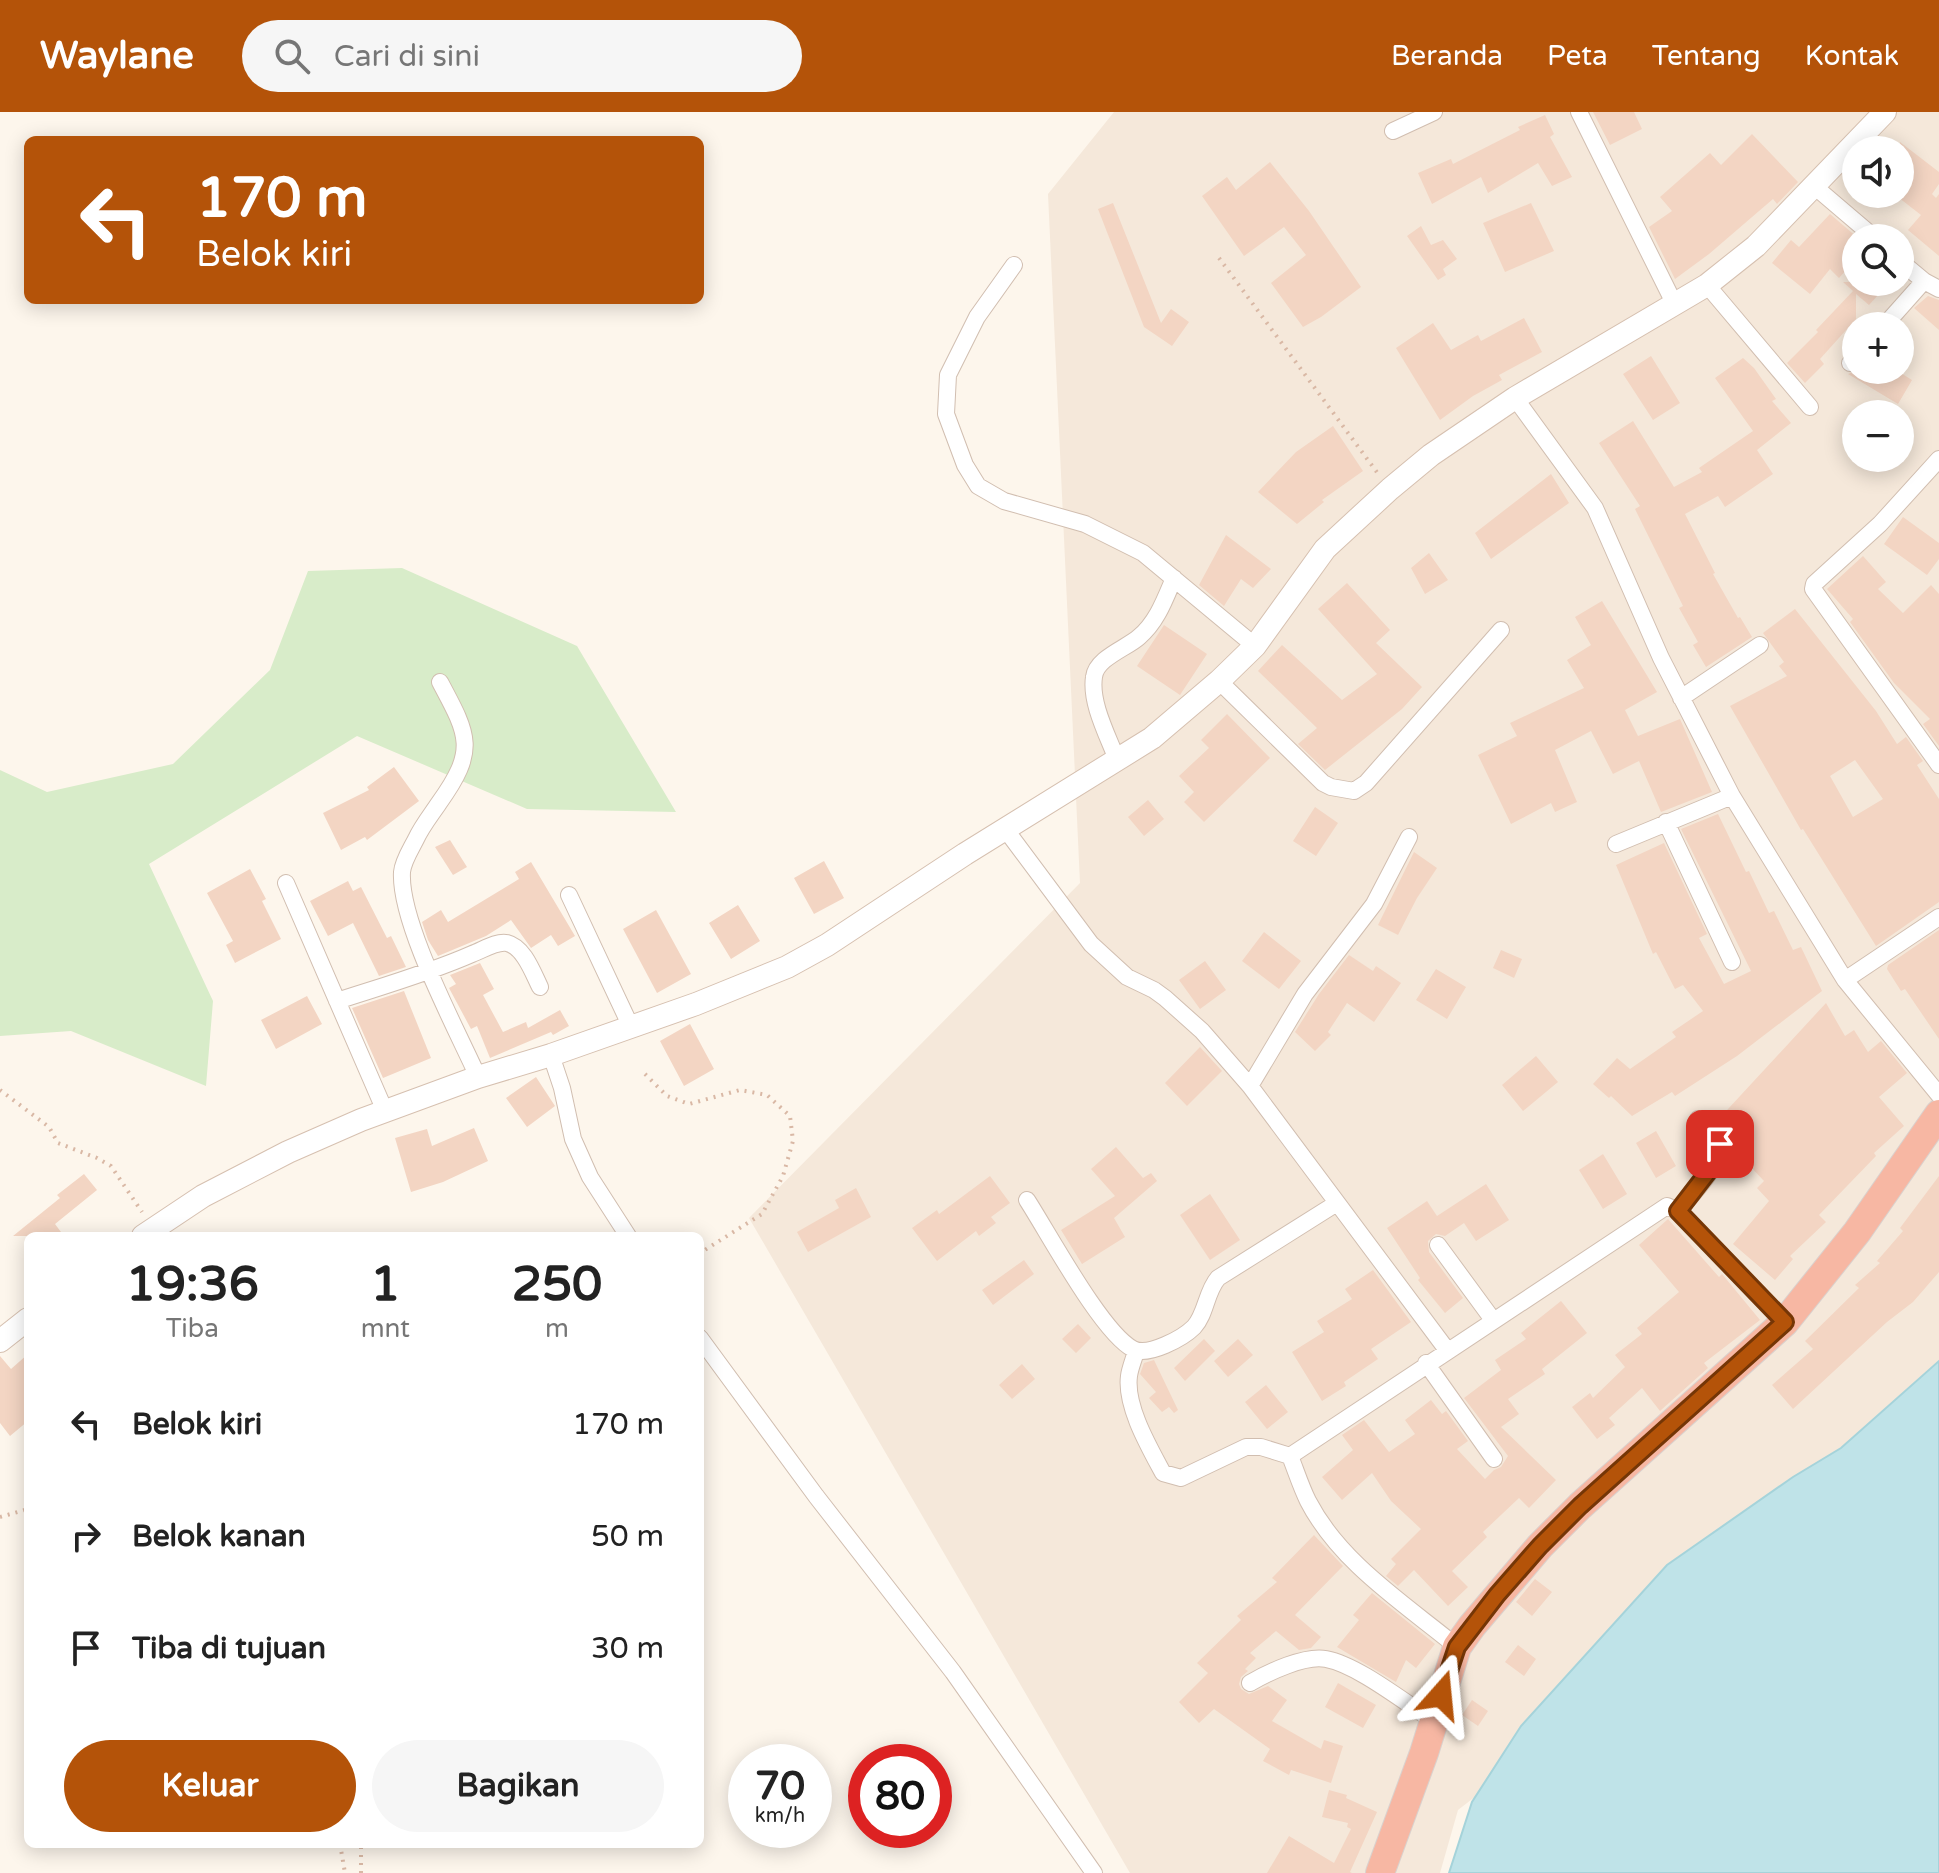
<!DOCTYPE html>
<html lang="id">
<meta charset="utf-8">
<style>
body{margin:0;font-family:"Varela Round",sans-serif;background:#f6f6f6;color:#222;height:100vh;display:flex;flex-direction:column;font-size:30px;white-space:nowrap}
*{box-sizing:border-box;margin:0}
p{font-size:26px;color:#767676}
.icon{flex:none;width:44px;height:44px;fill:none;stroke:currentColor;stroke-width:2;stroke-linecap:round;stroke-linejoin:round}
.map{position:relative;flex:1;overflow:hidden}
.drawer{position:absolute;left:24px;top:1120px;width:680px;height:616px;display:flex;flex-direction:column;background:#fff;border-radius:12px;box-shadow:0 4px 20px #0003}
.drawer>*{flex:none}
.banner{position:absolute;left:24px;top:24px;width:680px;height:168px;border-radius:12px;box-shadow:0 4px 20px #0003;background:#b45309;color:#fff;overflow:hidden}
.tools{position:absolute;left:1842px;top:24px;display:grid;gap:16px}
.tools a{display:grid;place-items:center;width:72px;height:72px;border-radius:50%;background:#fff;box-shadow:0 4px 20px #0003;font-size:40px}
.speed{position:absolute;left:728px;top:1632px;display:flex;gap:16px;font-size:40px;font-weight:700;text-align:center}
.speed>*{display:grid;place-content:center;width:104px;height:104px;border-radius:50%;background:#fff;box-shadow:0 4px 20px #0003;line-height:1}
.speed small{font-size:20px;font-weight:400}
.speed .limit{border:12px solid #d22;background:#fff;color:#111}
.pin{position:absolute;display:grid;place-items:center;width:68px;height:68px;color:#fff;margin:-34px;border-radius:16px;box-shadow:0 4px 12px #0006}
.me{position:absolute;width:88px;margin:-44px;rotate:18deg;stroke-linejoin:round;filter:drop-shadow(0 0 6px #0008)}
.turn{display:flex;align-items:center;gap:28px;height:168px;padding:0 40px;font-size:36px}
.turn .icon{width:104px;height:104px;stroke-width:2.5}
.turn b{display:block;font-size:56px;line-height:68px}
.eta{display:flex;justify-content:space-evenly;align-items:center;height:136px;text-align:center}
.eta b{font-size:48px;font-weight:800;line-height:56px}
.cta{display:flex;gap:16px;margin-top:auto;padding:16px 40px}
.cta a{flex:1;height:92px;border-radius:48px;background:#b45309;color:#fff;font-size:32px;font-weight:800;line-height:92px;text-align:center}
.cta a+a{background:#f6f6f6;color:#222}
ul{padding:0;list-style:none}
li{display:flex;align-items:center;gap:24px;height:112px;padding:0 40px}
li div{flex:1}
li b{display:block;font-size:30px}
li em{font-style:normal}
header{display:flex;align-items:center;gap:48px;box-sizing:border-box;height:112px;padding:0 40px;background:#b45309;color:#fff}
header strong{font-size:38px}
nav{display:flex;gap:44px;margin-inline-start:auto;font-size:28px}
.search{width:560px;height:72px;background:#f6f6f6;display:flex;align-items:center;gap:20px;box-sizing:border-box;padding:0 28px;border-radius:44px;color:#767676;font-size:30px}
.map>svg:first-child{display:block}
</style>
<header>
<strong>Waylane</strong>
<div class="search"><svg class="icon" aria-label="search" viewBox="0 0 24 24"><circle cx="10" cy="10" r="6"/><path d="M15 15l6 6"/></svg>Cari di sini</div>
<nav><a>Beranda</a><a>Peta</a><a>Tentang</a><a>Kontak</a></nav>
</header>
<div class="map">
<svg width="1939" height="1761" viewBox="0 0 1939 1761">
<rect width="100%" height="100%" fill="#fdf6ec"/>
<path fill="#f5e8da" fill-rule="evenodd" d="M1114,0H1939V1256L1704,1507L1458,1698L1440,1761H1130L749,1106L1080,771L1048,82ZM1856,38H1900V82H1856ZM1856,126H1900V170H1856ZM1856,214H1900V258H1856ZM1856,302H1900V346H1856Z"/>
<path fill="#d8ecc9" d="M402,456L577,534L676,700L527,697L357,624L149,752L213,889L206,974L71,919L0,924V658L47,680L173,652L270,558L308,459Z"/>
<path fill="#bfe3e8" stroke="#a5d3da" stroke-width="2" d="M1939,1249V1761H1449L1472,1690L1521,1614L1667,1453L1793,1365L1841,1336Z"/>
<path fill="#f3d5c3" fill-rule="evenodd" d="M1593,0H1634L1642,17L1610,33Z
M1545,3L1554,22L1550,25L1572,65L1552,74L1538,51L1488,81L1481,65L1432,92L1418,61L1451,47L1453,52L1520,18L1518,15Z
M1752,22L1798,70L1777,92L1773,87L1709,142L1675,167L1649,115L1672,99L1660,85L1710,41L1721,53Z
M1900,30L1939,60V72L1932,82L1936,86L1939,82V144L1908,118L1921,103L1894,82H1900Z
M1270,50L1309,99L1361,175L1321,205L1303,215L1271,171L1306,143L1284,115L1244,144L1202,84L1227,65L1236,78Z
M1113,91L1161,211L1171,197L1189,210L1172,234L1144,215L1098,97Z
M1531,91L1554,139L1505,160L1483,111Z
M1830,102L1858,126H1856V147L1839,166L1830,157L1810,182L1772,151L1791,128L1799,135Z
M1421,114L1431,133L1443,128L1457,147L1443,157L1446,163L1438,168L1407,124Z
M1843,170H1890L1869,193L1856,182V207L1820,247L1824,252L1805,271L1787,251L1818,220L1816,218L1853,179Z
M1928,184L1939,188V218L1914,196Z
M1524,206L1542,240L1499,263L1502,268L1473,284L1440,308L1396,236L1433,211L1451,238L1478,223L1481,229Z
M1651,244L1680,291L1653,308L1623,262Z
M1743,246L1754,256L1776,287L1772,289L1791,311L1757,338L1773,362L1725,395L1718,384L1685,402L1715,461L1713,462L1738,506L1740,505L1752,525L1706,555L1693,533L1698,530L1679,496L1683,494L1635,397L1640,394L1599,331L1633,309L1674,375L1702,360L1699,356L1753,319L1715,266Z
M1858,258H1896L1912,268L1898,292L1848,262Z
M1333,314L1363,359L1322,388L1324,390L1297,412L1258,380L1296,340Z
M1551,362L1569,391L1491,447L1475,421Z
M1903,405L1939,431V447L1927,463L1884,432Z
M1226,423L1271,457L1253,476L1241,467L1224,494L1199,473Z
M1429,441L1448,468L1425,482L1411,456Z
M1863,444L1886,470L1878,477L1903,501L1931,473L1939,482V634L1923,612L1930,607L1894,571L1850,510L1853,507L1827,477Z
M1347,471L1390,518L1376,531L1422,575L1402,597L1325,658L1298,632L1317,616L1258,559L1282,533L1342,588L1377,562L1318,497Z
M1602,489L1657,580L1625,598L1638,624L1680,607L1712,680L1661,700L1639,649L1613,662L1591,619L1555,638L1577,690L1555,700L1551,691L1511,712L1478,643L1517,624L1510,611L1584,576L1567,548L1591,533L1575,505Z
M1795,497L1876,599L1897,632L1906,625L1923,649L1917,653L1939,687V790L1876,834L1803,717L1801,718L1730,594L1787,564L1779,554L1784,550L1763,521ZM1855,648L1883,687L1853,705L1830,664Z
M1164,513L1207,542L1180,583L1137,554Z
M1227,602L1270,646L1204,710L1184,690L1194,680L1179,664L1209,636L1201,628Z
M394,655L419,689L367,728L365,725L341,738L323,701L369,678L367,675Z
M1148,688L1164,707L1144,724L1128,705Z
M1315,695L1338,711L1316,744L1293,729Z
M1718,702L1746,760L1749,759L1769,801L1774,799L1793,838L1801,835L1822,879L1737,944L1675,984L1672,980L1632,1004L1611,984L1609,986L1593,972L1617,946L1630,957L1676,925L1672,920L1703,899L1683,873L1675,877L1656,840L1653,842L1616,753L1664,731L1707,822L1699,826L1724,872L1751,859L1681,717Z
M450,728L467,755L453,763L435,735Z
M1414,740L1437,756L1417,786L1398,823L1378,813Z
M824,749L844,786L814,802L794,766Z
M531,750L575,824L558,834L551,823L531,836L511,808L486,824L438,844L428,828L422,810L441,798L448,810L519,767L515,760Z
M250,757L266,787L262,789L281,827L235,851L226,833L233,829L207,781Z
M348,769L353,779L361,775L387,826L391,824L406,855L379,864L353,811L328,824L310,789Z
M738,793L760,829L731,847L709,811Z
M656,798L691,862L657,881L623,817Z
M1939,818V927L1905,877L1901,879L1887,857L1888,853Z
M1264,820L1301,849L1279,877L1242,849Z
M1501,838L1522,847L1514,866L1493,856Z
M1349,843L1373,859L1376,854L1401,871L1374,910L1347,891L1328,920L1331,923L1315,939L1295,920L1319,882Z
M1205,849L1226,878L1200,897L1179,868Z
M480,851L494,877L483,883L503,920L526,910L528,916L560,898L569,914L553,923L551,920L490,946L477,914L471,917L449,876L456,872L450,863Z
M1436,857L1466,875L1447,907L1416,888Z
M404,879L431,946L383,966L352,896Z
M307,884L322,912L276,937L261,908Z
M1826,891L1845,924L1854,918L1868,940L1881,929L1907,961L1879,985L1904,1014L1874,1041L1876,1044L1819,1103L1826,1110L1790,1144L1793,1147L1775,1168L1733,1132L1769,1089L1757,1076L1764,1069L1731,1034L1727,1022L1716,1010Z
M690,912L714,957L684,974L660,929Z
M1200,935L1222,959L1187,994L1165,971Z
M1536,944L1558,970L1523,999L1502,973Z
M536,965L555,994L527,1015L506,986Z
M474,1016L488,1049L443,1070L411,1080L395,1026L427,1017L432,1034Z
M1656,1019L1676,1054L1656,1066L1636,1031Z
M1116,1035L1143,1066L1151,1061L1157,1069L1114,1106L1125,1125L1082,1152L1061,1118L1115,1084L1091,1057Z
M1603,1042L1627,1082L1603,1097L1579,1058Z
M84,1062L97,1078L55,1112L64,1124H13L60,1086L57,1083Z
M990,1064L1010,1091L991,1105L996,1111L979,1124L976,1119L937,1149L912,1116L937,1098L939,1102Z
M1939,1064V1160L1913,1190L1887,1210L1793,1297L1772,1273L1813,1237L1805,1229L1859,1176L1855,1173L1880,1151L1877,1149L1903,1119L1900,1116Z
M1486,1072L1509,1108L1476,1129L1464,1111L1445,1124L1436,1122L1428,1129L1429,1140L1463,1186L1445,1201L1418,1168L1420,1166L1387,1116L1427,1089L1437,1104Z
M856,1076L871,1105L808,1140L797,1120L839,1096L835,1088Z
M1210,1082L1240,1128L1210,1148L1180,1103Z
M1668,1107L1719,1165L1722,1162L1760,1208L1704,1251L1708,1256L1660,1299L1642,1276L1609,1306L1615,1313L1597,1327L1572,1295L1590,1281L1593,1286L1625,1255L1615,1243L1642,1222L1637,1216L1679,1180L1639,1133Z
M1024,1148L1034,1162L993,1193L982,1178Z
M1373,1158L1411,1210L1371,1237L1378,1247L1344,1270L1346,1274L1322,1289L1292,1240L1324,1220L1317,1209L1352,1187L1345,1177Z
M1561,1189L1587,1221L1542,1257L1545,1262L1508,1287L1519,1302L1501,1315L1556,1368L1529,1396L1519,1386L1483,1420L1487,1425L1452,1459L1468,1475L1448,1494L1414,1458L1398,1474L1386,1464L1396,1452L1391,1447L1421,1417L1391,1389L1372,1361L1342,1388L1322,1365L1353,1338L1342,1323L1364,1308L1389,1340L1415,1322L1405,1308L1431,1288L1442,1302L1446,1299L1468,1329L1457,1337L1485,1367L1494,1358L1501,1355L1508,1344L1464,1286L1501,1258L1495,1248L1526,1227L1521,1221Z
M1078,1212L1091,1226L1076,1241L1062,1227Z
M1204,1227L1215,1239L1185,1269L1174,1256Z
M1238,1227L1253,1243L1228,1265L1214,1249Z
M28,1242V1309L10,1324L0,1311V1244L11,1257Z
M1154,1248L1178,1298L1174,1301L1169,1295L1162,1300L1149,1286L1156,1280L1140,1262L1144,1251Z
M1022,1252L1035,1267L1012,1287L999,1273Z
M1266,1273L1288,1300L1267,1317L1245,1290Z
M1314,1423L1343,1454L1295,1503L1321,1525L1311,1536L1299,1538L1276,1519L1250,1541L1256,1546L1245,1557L1248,1559L1241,1565L1239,1572L1241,1577L1249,1582L1268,1574L1287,1588L1272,1609L1321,1637L1324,1628L1343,1634L1331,1671L1291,1658L1289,1663L1263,1649L1270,1637L1214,1597L1199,1611L1179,1590L1208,1561L1197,1551L1241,1508L1237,1504L1277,1470L1272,1466Z
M1535,1467L1552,1480L1532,1504L1516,1490Z
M1372,1481L1435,1532L1416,1556L1406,1548L1396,1570L1337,1535L1359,1508L1353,1503Z
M1518,1533L1536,1547L1524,1564L1505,1550Z
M1338,1571L1376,1593L1363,1616L1325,1595Z
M1472,1588L1488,1599L1478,1614L1462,1603Z
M1329,1678L1347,1683L1346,1686L1377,1700L1350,1760L1352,1761H1267L1289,1724L1334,1751L1351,1717L1347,1715L1348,1711L1322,1705Z"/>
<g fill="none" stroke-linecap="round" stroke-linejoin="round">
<defs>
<path id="street" d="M1579,0L1675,193
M1393,19L1434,0
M1814,74L1875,126
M1900,149L1924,169L1939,177
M1014,153L977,205L948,263L946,302L965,353L978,374L1004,389L1085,412L1143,441L1255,534
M1707,173L1810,295
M1884,214L1924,169
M1850,251L1856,244
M1515,286L1595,396L1661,546L1732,684L1845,868L1939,983
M1939,347L1880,412L1814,472L1813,477L1939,653
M1219,569L1323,671L1331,675L1354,679L1366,671L1501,518
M440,570C469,624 477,638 439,691C431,703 422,714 416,727C411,737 403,749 402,760C399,810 456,916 478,965
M1681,586L1760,533
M1117,648C1108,624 1090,591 1094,565C1096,546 1127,536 1139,525C1157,510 1165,487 1174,466
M1666,710L1732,850
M1006,718L1091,832L1127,865L1154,878L1165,886L1202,919L1250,974L1447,1238
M1616,732L1732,684
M286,771L385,999
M569,783L631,915
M1845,868L1939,805
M337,889C383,874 429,861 472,842C483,838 496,829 507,831C524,835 533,861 540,875
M551,943L562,976L573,1027L590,1065L628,1124
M1250,974L1305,882L1374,792L1409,725
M1027,1088C1049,1122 1102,1221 1133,1237C1148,1245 1183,1226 1194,1215C1206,1202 1206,1180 1218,1166L1337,1091
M1678,1099C1689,1086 1727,1047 1719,1031C1715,1022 1704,1014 1698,1007
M1438,1133L1493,1208
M700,1226L816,1384L953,1560L1094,1761
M1136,1239C1134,1247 1130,1256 1129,1264C1125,1294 1149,1335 1163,1361L1181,1366L1246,1335H1261L1290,1344
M1426,1251L1494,1347
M1457,1535C1405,1492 1340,1451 1308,1389C1301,1375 1296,1359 1290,1344L1667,1094L1678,1099L1785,1210
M1250,1571C1269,1560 1305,1543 1326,1547C1358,1553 1405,1591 1434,1609"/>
<path id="secondary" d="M143,1124L203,1084L288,1040L361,1008L478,965L551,943L696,892L787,855L827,833L965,742L1152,626L1219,569L1255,534L1325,437L1390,377L1431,343L1515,286L1707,173L1756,134L1885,0
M0,1229L28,1207"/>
<path id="highway" d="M1380,1761L1424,1641L1457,1535L1472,1514L1540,1434L1580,1394L1785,1210L1857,1120L1939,1002"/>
</defs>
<use href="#street" stroke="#d1beb0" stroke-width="18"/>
<use href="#secondary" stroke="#d6c0b0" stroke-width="24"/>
<use href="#highway" stroke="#dad1cd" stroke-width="30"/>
<path stroke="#d9b8a5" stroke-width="4" stroke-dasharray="2 6" stroke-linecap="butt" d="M1219,146L1379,363
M645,962L667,984L689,992L740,978L767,983L790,1004L793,1029L783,1064L762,1102L700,1141
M0,978L49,1015L58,1031L97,1046L111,1054L142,1100
M0,1405L28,1397
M340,1732L345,1761
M361,1761V1732"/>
<use href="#street" stroke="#fff" stroke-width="16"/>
<use href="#secondary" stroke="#fff" stroke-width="22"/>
<use href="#highway" stroke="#f7b7a3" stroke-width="28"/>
</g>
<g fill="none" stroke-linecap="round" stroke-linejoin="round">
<defs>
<path id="route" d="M1441,1583L1457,1535L1497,1483L1540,1434L1580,1394L1785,1210L1678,1099L1718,1047L1720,1032"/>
</defs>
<use href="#route" stroke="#753606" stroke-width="20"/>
<use href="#route" stroke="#b45309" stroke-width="14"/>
</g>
</svg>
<div class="tools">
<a><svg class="icon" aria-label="sound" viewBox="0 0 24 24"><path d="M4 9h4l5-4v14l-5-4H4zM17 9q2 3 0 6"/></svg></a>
<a><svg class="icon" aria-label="search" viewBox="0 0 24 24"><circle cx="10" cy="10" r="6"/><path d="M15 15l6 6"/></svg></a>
<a>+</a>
<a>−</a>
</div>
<div class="speed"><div>70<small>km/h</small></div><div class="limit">80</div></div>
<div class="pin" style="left:1720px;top:1032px;background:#d93025"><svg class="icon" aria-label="arrive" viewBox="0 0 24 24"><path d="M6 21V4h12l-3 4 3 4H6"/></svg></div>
<svg class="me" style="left:1441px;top:1583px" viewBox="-20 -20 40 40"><path d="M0-17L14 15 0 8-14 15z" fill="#b45309" stroke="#fff" stroke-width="4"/></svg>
<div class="banner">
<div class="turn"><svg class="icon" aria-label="left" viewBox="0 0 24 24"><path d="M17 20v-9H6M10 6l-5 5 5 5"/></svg><div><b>170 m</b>Belok kiri</div></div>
</div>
<section class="drawer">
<div class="eta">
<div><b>19:36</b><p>Tiba</p></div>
<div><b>1</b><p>mnt</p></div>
<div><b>250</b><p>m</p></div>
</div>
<ul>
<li><svg class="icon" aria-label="left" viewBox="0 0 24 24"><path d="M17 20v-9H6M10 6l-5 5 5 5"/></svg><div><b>Belok kiri</b></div><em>170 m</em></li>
<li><svg class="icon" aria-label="right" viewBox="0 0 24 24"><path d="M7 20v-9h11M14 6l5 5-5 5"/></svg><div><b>Belok kanan</b></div><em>50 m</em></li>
<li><svg class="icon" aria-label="arrive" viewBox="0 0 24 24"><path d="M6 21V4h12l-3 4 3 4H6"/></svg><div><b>Tiba di tujuan</b></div><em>30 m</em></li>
</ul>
<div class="cta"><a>Keluar</a><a>Bagikan</a></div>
</section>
</div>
